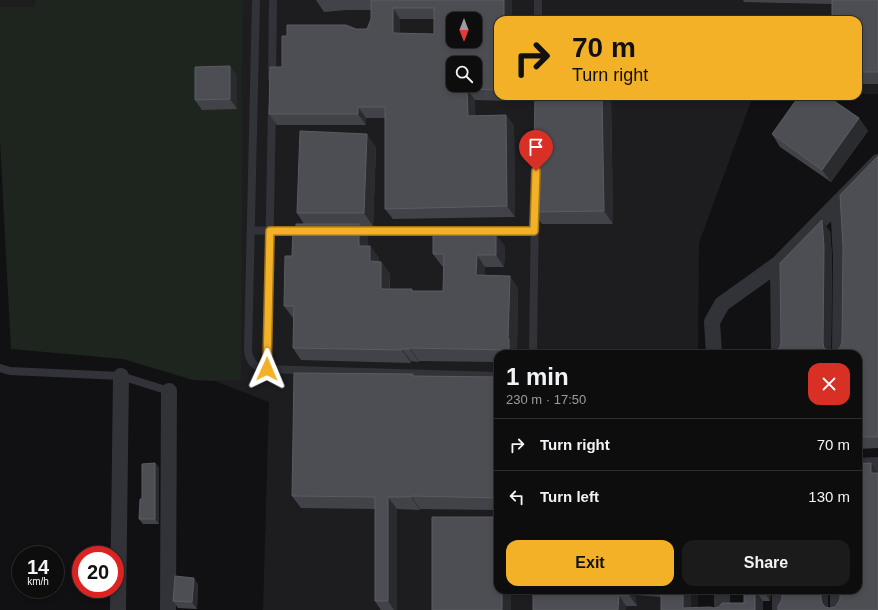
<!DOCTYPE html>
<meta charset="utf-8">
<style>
body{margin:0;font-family:Helvetica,sans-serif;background:#1b1b1c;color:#f1f3f6;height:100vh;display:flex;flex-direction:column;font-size:15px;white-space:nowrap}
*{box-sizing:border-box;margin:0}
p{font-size:13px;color:#9a9c9e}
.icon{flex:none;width:22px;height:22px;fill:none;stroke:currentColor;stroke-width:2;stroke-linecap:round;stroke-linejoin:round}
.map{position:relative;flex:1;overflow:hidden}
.drawer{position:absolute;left:494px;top:350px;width:368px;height:244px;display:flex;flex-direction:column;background:#0d0d0e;border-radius:12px;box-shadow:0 2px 6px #0003,0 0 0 1px #2d2d2e}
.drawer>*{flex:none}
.banner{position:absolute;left:494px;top:16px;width:368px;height:84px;border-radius:12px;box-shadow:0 2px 6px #0003,0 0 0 1px #2d2d2e;background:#f3b128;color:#111;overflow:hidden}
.needle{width:26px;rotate:180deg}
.controls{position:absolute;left:446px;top:12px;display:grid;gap:8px}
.controls a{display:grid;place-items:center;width:36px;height:36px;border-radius:8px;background:#0d0d0e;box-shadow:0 2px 6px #0003,0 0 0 1px #2d2d2e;font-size:20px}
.speed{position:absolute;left:12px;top:546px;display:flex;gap:8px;font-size:20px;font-weight:700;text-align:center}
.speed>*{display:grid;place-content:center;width:52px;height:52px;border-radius:50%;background:#0d0d0e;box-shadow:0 2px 6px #0003,0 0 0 1px #2d2d2e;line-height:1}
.speed small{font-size:10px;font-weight:400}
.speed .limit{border:6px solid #d22;background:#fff;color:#111}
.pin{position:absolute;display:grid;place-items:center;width:34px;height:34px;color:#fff;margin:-41px -17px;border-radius:50% 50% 50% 0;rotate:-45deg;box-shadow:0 0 4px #0007}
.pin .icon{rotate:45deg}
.me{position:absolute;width:44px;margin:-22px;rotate:1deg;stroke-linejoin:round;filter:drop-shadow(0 0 3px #0008)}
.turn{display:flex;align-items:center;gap:14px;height:84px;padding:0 12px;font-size:18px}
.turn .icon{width:52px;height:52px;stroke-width:2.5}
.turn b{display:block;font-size:28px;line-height:34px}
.round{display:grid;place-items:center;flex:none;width:42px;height:42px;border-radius:12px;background:#1b1b1c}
.headline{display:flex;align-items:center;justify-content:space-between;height:68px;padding:0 12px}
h1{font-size:24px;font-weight:700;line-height:30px}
.button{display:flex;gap:8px;margin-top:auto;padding:8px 12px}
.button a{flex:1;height:46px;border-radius:12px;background:#f3b128;color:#111;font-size:16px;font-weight:700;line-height:46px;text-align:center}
.button a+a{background:#1b1b1c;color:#f1f3f6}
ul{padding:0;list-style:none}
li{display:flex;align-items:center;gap:12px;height:52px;padding:0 12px;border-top:1px solid #2d2d2e}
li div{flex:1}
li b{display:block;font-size:15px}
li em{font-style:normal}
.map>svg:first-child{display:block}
</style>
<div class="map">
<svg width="878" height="610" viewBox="0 0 878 610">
<rect width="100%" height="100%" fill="#111113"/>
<path fill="#1d1d20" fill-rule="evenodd" d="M0,0H35L34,7H0Z
M151,0H878V94H858V20H498V96H753L699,243L698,354H498V590H698V610H263L269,402L148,355ZM453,19H475V41H453ZM453,63H475V85H453Z"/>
<path fill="#1d251e" d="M35,0H243L241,380L215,381L193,380L123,359L11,349L0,141V7H34Z"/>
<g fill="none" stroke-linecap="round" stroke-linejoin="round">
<path stroke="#323338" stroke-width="8" d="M256,0L248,351C249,360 254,366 262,369L498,376
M538,20V0
M272,78L273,0
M251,230L270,231H304
M354,231H535
M533,354L535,203
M0,368L10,371L121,376L169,391
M267,369L272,108"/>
<path stroke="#323338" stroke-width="16" d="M838,203L841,257L840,354
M778,264L779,354
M714,354L712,322L722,304L778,264L878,162
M858,466L878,465
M722,590V610
M780,590V610
M838,590V610
M118,610L121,376
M168,610L169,391"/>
</g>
<path fill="#424348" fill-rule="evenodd" d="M316,0H512V20H498V96H511V101L475,100V116L506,115L514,126L515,217L393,219L385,209V118H366V125H277L269,114L282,67L287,36L356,29H367L371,19V10H346L324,12ZM400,19H434V34L400,33Z
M743,0H878V84H863L858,77V20L832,4L744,2Z
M237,76V109L202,110L195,100Z
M535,96H611L613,224H542L533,212Z
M859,118L868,131L831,182L780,147L772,134Z
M376,147L373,226H360L368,236V246H370L379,258V261L381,262L390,274V289L412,291H443L444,266H442L433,254L505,246L504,267H485V275L518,288L517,350L518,351V354H498V362L419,361V362L411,361V363L301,360L293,348V318L284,306L296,230L304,224L297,213Z
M878,156V448L858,449V354H777L780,347L830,231L832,257L831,352H832L837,351L840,347Z
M414,376L498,377V510L420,509V510L397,509V610H381L375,601V509L301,508L292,496Z
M155,463L159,468V524H143L139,519L142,499Z
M198,584L197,609L178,608L173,601Z
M533,590H691V608H714L744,603V590H771L770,601H763V610H661V597L635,595L637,606H626V610H533Z"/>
<path fill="#2a2b2e" d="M504,0H512V20H504Z
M393,8L400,19V44L393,33Z
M230,66L237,76V109L230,99Z
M467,89L475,100L476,127L468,116Z
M508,96H511V101Z
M602,96H611L613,224L604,211Z
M358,107L366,118V125L358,114Z
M506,115L514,126L515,217L507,206Z
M859,118L868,131L831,182L822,170Z
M367,134L376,147L373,226L364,213Z
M822,220L830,231L832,257L831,354L824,348L823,343Z
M359,224L368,236V258L359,246Z
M496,234L505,246L504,267L496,255Z
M370,246L379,258V274L370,261Z
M477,255L485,267V288L476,275Z
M381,262L390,274L389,301L381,289Z
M510,276L518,288L517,350L518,351V354H512L509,350L508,339Z
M410,348L419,361V362L410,349Z
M402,349L411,361V363L402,350Z
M155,463L159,468V524L155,519Z
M871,463L878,473H871Z
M411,496L420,509V510L411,497Z
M388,497L397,509V610H394L388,601Z
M194,578L198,584L197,609L192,602Z
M502,590H511V610H502Z
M628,590H632L635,595L637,606L629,595Z
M683,590H691V610L683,608Z
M755,590L763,601V610H755Z
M763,590H771L770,601Z
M821,590H828V610L822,603L821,599Z
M619,595L626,606V610H618Z"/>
<path fill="#4d4e54" stroke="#5a5c63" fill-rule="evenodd" d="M371,0H504V20H498V90L467,89L468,116L506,115L507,206L385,209V107H358V114H269L270,67H282V36H287V25H346L356,29H367L371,19ZM393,8H434V34L393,33ZM453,19H475V41H453ZM453,63H475V85H453Z
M832,0H878V72H858V20H832Z
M230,66V99L195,100V67Z
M535,96H602L604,211L533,212Z
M799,96H827L859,118L822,170L772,134Z
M300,131L367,134L364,213H297Z
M878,156V437H858V354H777V350L780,347L781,343L780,263L822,220L824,246L823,343L824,348L828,351L832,352L837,351L840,347L842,343L843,246L840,195Z
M296,224H359V246H370V261L381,262V289H412V291H443L444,254H433V233L496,234V255H477L476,275L510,276L508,339H509V350L410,348V349H402V350L293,348L294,306H284L285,256H292L293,230H296Z
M294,373L413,374V376L498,377V498L411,496V497H388V601H375V497L292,496Z
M155,463V519H139L140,499H142V464Z
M871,463V473H878V610H778V606L780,603L782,599V590H821V599L822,603L825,607L830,608L835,607L838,603L840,599V590H858V464Z
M432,517H498V590H502V610H432Z
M175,576L194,578L192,602L173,601Z
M533,590H628L629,595H619L618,610H533Z
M661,590H683V608L710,607L714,608L719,607L722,603H744V590H755V610H661Z"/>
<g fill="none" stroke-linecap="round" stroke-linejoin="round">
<defs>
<path id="route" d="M267,369L270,231H534L536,171"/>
</defs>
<use href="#route" stroke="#9e731a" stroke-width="10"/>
<use href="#route" stroke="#f3b128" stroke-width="7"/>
</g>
</svg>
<div class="controls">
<a><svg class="needle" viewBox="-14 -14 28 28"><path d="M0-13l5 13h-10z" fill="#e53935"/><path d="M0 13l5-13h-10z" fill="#9a9c9e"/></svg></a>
<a><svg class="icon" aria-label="search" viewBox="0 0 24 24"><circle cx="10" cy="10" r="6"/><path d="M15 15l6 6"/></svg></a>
</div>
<div class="speed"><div>14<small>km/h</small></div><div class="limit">20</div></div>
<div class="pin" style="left:536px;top:171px;background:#d93025"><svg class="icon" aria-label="arrive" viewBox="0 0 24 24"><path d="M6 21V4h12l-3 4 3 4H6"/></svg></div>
<svg class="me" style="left:267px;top:369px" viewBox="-20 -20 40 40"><path d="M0-17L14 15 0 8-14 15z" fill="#f3b128" stroke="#fff" stroke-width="4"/></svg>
<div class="banner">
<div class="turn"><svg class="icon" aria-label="right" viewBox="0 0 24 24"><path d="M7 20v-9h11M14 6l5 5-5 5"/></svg><div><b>70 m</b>Turn right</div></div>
</div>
<section class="drawer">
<div class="headline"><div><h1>1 min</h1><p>230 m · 17:50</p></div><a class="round" style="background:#d93025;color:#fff"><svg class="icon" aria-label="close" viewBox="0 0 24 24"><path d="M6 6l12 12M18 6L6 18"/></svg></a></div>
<ul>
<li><svg class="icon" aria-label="right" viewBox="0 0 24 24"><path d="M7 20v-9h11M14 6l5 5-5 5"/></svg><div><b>Turn right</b></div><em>70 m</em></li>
<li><svg class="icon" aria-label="left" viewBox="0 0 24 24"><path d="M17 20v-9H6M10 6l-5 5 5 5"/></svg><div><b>Turn left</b></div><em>130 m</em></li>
</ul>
<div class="button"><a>Exit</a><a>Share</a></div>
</section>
</div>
